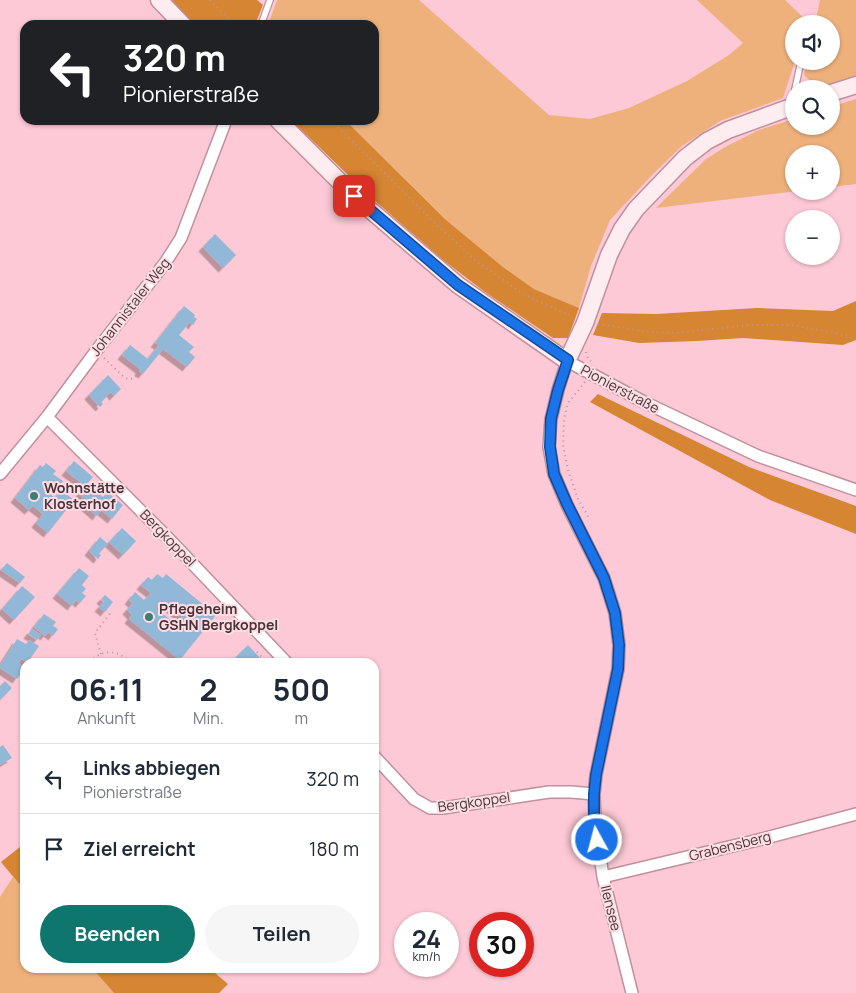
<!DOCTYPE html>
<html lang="de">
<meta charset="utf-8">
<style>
body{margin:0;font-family:Manrope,sans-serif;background:#f6f6f7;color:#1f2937;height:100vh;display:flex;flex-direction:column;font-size:19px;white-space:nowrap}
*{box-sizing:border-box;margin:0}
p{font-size:16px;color:#747a83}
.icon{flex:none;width:28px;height:28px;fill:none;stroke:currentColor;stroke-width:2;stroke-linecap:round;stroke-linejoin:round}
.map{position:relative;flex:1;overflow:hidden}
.side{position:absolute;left:20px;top:658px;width:359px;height:315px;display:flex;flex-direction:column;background:#fff;border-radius:15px;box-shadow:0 1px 4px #0004}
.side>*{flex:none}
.hud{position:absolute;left:20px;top:20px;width:359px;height:105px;border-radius:15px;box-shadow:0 1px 4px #0004;background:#202124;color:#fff;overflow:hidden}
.tools{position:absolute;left:785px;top:15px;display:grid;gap:10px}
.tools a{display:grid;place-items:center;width:55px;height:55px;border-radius:50%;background:#fff;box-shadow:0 1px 4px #0004;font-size:25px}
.speed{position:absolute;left:394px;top:912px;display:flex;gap:10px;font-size:25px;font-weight:700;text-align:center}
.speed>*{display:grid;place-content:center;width:65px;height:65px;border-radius:50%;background:#fff;box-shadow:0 1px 4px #0004;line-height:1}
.speed small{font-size:12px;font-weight:400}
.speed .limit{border:8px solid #d22;background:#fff;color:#111}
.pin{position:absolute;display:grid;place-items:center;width:42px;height:42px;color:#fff;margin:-21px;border-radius:10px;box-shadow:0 2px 8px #0006}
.me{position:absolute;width:55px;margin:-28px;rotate:353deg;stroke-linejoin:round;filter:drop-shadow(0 0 4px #0008)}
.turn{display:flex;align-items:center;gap:18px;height:105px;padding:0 20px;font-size:22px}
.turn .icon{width:65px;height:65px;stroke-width:2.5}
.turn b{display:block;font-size:35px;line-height:42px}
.eta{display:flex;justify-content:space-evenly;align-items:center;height:85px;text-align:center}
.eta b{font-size:30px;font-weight:700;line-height:35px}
.primary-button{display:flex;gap:10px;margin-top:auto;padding:10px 20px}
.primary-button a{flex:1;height:58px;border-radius:30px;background:#0f766e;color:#fff;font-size:20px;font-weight:700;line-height:58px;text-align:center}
.primary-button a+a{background:#f6f6f7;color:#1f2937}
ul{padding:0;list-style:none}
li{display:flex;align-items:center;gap:15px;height:70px;padding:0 20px;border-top:1px solid #e0e1e3}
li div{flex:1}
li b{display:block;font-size:19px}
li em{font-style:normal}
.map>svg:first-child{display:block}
</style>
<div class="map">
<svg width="856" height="993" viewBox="0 0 856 993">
<defs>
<filter id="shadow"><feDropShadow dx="-4.5" dy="4.5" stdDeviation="0" flood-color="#0004"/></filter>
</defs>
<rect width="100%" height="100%" fill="#fdc9d6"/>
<path fill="#eeb17c" d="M277,0H419L549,115L590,119L629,108L687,81L729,55L743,43L697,0H785L806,20L805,24H794V61H795L783,98L720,121L682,146L653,174L610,220L591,266L579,308L534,289L503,267L446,220L345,120H374V25H268Z
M820,0H856V76L819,88L804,75L807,61H831V24H815Z
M856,99V184L831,187V154H794V191H798L656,208L706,159L727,146L759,130L794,119V126H831V107Z
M13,877L25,891V968H92L114,993H0V897Z"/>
<path fill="#d68532" d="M168,0H257L263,5L255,25H193Z
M291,120H345L446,220L503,267L534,289L579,308L568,338H553L485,292L443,260L374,200Z
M856,301V340L843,345L743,338L697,341L639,343L593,335L602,313L656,314L757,308L833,311Z
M598,394L749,467L856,506V534L770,500L590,402Z
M25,843V891L1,862Z
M92,968H209L228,984L219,993H114Z"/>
<path fill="#91b8d7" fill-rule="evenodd" filter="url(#shadow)" d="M215,234L236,255L223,268L203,247Z
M184,306L195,315L194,317L197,319L193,325L190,322L179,335L194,347L189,352L195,357L187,367L163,349L143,374L139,371L140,369L122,355L130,345L148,359L159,345L155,343Z
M108,375L121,389L114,396L111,392L101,402L103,404L100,407L89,395Z
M74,461L93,477L87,484L103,497L107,492L123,505L112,519L101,510L97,516L82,503L85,499L79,494L85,486L66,471Z
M46,463L56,471L53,474L63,481L57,489L51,485L46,491L55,498L63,488L67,491L66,494L74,500L48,533L36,523L43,514L33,506L29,510L15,498L40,465L43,467Z
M122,528L136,541L123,555L109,542Z
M100,537L108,544L99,553L101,555L98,559L89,551Z
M7,563L25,577L20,583L1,570Z
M79,568L89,576L82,585L86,589L82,593L86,596L80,603L76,600L72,606L57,594Z
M157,574L163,578L166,574L216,615L180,660L129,619L132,615L127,610L133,603L129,600L135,592L144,600L151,593L141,585L148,577L152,580ZM164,603L183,618L177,625L158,610Z
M22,586L35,597L14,620L2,609Z
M105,595L113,602L105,612L99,607L104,602L101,599Z
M44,614L56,622L53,626L58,629L53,636L48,632L45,636L34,627Z
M32,629L41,635L37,640L28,634Z
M17,639L26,644L29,640L39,646L28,662L21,659L18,663L25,668L17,679L0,668V666Z
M248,645L262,660L259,662H231Z
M5,681L12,688L0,700V686Z
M3,745L12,758L0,765V747Z"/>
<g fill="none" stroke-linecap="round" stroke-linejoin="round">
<defs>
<path id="lane" d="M810,24L811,22
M261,25L270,0
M795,89L801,61"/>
<path id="street" d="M47,417L169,539L286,662
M0,474L47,417L96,351L165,263L181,238L226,120
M374,756L414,799L430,808H443L549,792H571L594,794
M603,877L758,840L856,814
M632,993L603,877L595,821L594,794L596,775L618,669L619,645L615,613L604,578L567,505L554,474L549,447L551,419L558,390L567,361L644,402L758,456L856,490"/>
<path id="secondary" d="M159,0L183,25
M831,93L856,85
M278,120L354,196L458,285L567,361L585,323L609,255L622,229L636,209L685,158L707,141L728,130L794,106"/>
</defs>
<use href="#lane" stroke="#c1909c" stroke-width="8"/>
<use href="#street" stroke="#c1909c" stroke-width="14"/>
<use href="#secondary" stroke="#c1909c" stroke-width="19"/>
<path stroke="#bd949e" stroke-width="2" stroke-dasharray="1 4" stroke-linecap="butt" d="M210,0L235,25
M331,120L436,224L476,261L523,294L573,317
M598,324L651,332L676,333L750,325H791L836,333L856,339
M586,352L588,358L591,361
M104,358L124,377C131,381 135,378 140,373
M585,382L568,403L564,419L563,445L568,470L578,499L589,518
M257,652L264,659L263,662
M101,654L95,633L112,611
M90,662C104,648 117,650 131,662
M184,662L186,658"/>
<use href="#lane" stroke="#fff" stroke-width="5.5"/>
<use href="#street" stroke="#fff" stroke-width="11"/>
<use href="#secondary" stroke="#fdedf1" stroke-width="16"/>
</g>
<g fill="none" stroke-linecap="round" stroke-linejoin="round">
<defs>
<path id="route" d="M354,196L458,285L568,360L558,390L551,419L550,447L552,460L554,474L567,504L604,578L615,613L619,645L618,669L596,775L594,794V821L597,840"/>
</defs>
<use href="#route" stroke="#114b97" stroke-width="12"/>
<use href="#route" stroke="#1a73e8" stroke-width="9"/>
</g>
<g fill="#3a7f74" stroke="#fddde4" stroke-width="2">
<circle cx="34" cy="496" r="5"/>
<circle cx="149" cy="617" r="5"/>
</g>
<g text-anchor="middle" stroke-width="4" stroke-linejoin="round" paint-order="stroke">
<g font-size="14" fill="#483338" stroke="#fddde4">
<text transform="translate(130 307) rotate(-52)" y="5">Johannistaler Weg</text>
<text transform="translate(620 389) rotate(28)" y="5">Pionierstraße</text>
<text transform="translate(168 538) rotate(46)" y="5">Bergkoppel</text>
<text transform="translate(474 802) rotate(-8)" y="5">Bergkoppel</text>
<text transform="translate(730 846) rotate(-14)" y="5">Grabensberg</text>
<text transform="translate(611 908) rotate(76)" y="5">Ilensee</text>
</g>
<g font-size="14" font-weight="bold" fill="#483338" stroke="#fddde4" text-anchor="start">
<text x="44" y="493">Wohnstätte<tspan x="44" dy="16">Klosterhof</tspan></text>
<text x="159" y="614">Pflegeheim<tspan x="159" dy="16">GSHN Bergkoppel</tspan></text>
</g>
</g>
</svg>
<div class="tools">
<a><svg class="icon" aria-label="sound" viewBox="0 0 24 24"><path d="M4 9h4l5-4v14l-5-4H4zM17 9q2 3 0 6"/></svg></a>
<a><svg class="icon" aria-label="search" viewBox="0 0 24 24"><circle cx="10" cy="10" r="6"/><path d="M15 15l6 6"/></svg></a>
<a>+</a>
<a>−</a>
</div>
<div class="speed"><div>24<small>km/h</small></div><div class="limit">30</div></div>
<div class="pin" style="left:354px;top:196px;background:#d93025"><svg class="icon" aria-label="arrive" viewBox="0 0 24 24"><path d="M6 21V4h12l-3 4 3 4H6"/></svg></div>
<svg class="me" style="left:597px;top:840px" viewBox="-20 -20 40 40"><circle r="17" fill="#1a73e8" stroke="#fff" stroke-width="3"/><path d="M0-11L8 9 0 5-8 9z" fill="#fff"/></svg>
<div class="hud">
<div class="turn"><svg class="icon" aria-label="left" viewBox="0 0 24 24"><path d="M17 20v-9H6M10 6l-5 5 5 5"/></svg><div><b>320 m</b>Pionierstraße</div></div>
</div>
<section class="side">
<div class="eta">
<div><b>06:11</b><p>Ankunft</p></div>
<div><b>2</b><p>Min.</p></div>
<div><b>500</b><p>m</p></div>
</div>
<ul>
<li><svg class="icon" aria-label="left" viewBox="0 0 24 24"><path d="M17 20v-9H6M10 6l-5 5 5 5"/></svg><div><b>Links abbiegen</b><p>Pionierstraße</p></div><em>320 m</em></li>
<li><svg class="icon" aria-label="arrive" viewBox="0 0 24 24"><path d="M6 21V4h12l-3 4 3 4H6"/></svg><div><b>Ziel erreicht</b></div><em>180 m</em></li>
</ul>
<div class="primary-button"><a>Beenden</a><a>Teilen</a></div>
</section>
</div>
